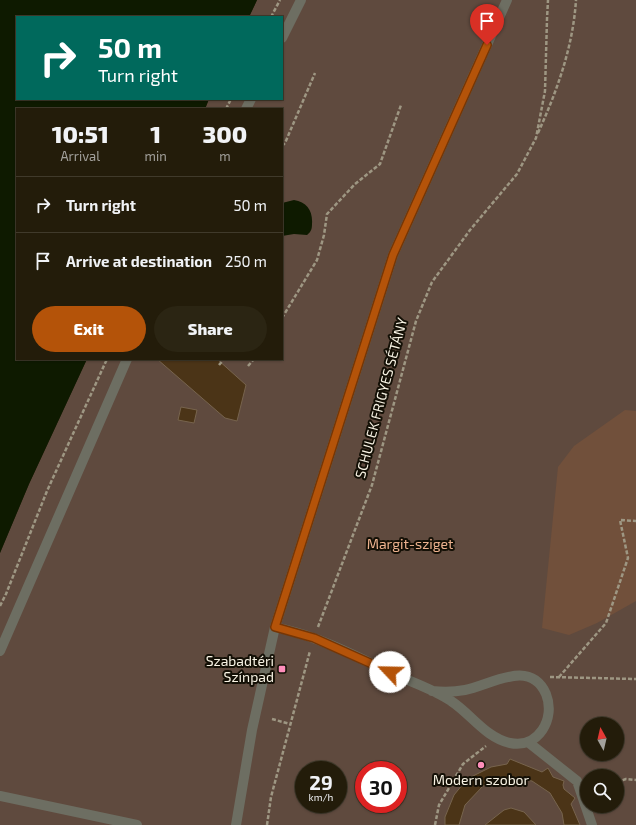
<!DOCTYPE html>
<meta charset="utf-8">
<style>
body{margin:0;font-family:"Exo 2",sans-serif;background:#2b2513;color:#f1f3f6;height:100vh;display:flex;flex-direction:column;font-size:15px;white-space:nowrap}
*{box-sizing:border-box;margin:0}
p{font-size:13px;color:#a3a19c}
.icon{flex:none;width:22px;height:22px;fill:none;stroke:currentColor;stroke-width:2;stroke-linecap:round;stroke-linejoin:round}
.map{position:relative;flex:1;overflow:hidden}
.sheet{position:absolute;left:16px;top:108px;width:267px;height:252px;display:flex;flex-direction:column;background:#231c0a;border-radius:0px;box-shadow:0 1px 3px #0004,0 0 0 1px #403a2b}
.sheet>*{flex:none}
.top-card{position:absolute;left:16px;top:16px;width:267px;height:84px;border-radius:0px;box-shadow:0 1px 3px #0004,0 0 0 1px #403a2b;background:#00695c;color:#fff;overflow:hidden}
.needle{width:26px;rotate:352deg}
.tools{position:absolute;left:580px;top:717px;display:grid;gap:8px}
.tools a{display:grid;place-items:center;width:44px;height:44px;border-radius:50%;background:#231c0a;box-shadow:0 1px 3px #0004,0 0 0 1px #403a2b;font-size:20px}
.speed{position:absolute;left:295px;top:761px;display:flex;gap:8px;font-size:20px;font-weight:700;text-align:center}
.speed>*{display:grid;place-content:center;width:52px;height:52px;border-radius:50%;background:#231c0a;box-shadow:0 1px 3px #0004,0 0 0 1px #403a2b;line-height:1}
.speed small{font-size:10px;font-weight:400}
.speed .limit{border:6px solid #d22;background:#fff;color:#111}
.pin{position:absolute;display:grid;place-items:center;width:34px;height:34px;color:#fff;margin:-41px -17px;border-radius:50% 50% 50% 0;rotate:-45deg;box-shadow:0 0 4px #0007}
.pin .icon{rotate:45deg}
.me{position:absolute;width:44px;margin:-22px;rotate:294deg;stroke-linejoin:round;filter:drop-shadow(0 0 3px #0008)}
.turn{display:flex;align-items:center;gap:14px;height:84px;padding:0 16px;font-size:18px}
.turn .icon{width:52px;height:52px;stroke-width:2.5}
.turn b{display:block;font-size:28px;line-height:34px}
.eta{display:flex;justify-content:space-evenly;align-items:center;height:68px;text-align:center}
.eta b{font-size:24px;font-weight:800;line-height:28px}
.action{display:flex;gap:8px;margin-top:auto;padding:8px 16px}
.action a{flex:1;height:46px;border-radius:24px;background:#b45309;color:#fff;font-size:16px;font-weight:800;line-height:46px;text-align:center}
.action a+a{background:#2b2513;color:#f1f3f6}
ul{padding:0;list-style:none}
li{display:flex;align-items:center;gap:12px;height:56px;padding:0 16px;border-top:1px solid #403a2b}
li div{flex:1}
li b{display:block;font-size:15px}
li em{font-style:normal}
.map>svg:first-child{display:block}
</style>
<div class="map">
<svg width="636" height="825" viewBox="0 0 636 825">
<rect width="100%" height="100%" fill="#2f260d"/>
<path fill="#5f4a3e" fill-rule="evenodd" d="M257,0H636V825H0V553L29,484L87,359H282V109H205L209,99H282V17H249ZM587,724H617V754H587ZM304,770H338V804H304ZM364,770H398V804H364ZM587,776H617V806H587Z"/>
<path fill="#71503b" d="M625,410L636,411V601L597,623L569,635L542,628L558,467L574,446Z"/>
<path fill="#0e1a00" d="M0,0H257L249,17H17V99H209L205,109H17V359H87L29,484L0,553Z
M294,200C307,202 313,211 312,224C312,229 311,232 307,235L294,234L282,236V203Z"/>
<path fill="#4b3417" stroke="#77644d" d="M157,359H217L246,385L237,421L225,418Z
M181,407L197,410L194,423L178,420Z
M510,759L542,772L548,768L553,777L564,781L563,785L564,789L575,798L571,804L580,825H564L562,813L550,793L532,781L508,777L483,786L465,805L459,825H445V817L454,795L467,779L491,767L507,764Z
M511,808L524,812L536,825H485L504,810Z"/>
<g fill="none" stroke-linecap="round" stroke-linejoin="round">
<path stroke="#9e9783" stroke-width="2.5" stroke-dasharray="4 2" stroke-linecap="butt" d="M271,17L280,0
M226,109L231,99
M538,133C557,91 573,47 576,0
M282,146L285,143L315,73
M282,318L317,260L324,235L327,214L355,184L380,164L401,105
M219,365L224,359
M248,366L254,359
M0,606L6,594L47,491L107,359
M318,627L372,485L416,321L432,282L470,230L517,174L536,138L545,91L547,19L548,0
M550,677L636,679
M559,677L606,623L628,558L620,520L636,521
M272,719L290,724
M617,782L626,779L636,780
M267,825L271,797L310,651
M435,825L439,805L463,764L486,746"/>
<path stroke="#6d6e62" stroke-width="10" d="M282,38L301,0
M246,109L251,99
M275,627C288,630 301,633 313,638C342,648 369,663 396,675C414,683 435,690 451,701C471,714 486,738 510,743C538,749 556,719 546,694C530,658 491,685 465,690C454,692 443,692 432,691
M0,651L127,359
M528,742L577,781L592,825
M0,796L137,825
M236,825L252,730L275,627L393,255L507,0"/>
</g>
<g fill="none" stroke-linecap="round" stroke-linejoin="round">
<defs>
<path id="route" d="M390,672L314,638L275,627L393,255L487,45"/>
</defs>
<use href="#route" stroke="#753606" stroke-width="10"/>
<use href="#route" stroke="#b45309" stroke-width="7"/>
</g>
<g fill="#ff8ebb" stroke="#141006" stroke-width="1.5">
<rect x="278" y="665" width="8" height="8" rx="2"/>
<circle cx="481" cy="765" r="4"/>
</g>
<g text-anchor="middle" stroke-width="4" stroke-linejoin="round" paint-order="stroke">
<g font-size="14" fill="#f9f4e5" stroke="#141006">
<text transform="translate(381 398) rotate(-75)" y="5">SCHULEK FRIGYES SÉTÁNY</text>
</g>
<g font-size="14" fill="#eeb38f" stroke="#141006">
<text x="410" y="549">Margit-sziget</text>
</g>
<g font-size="14" fill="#f9f4e5" stroke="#141006" text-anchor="end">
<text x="274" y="666">Szabadtéri<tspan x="274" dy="16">Színpad</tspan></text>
<text x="481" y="785" text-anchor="middle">Modern szobor</text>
</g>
</g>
</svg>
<div class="tools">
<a><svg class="needle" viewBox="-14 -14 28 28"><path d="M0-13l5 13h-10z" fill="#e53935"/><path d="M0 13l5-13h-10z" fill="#a3a19c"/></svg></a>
<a><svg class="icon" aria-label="search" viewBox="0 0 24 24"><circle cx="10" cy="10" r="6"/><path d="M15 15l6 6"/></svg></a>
</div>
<div class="speed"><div>29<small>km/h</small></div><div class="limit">30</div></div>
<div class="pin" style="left:487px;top:45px;background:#d93025"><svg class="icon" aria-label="arrive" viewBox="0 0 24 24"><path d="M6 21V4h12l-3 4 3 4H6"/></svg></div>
<svg class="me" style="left:390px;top:672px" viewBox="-20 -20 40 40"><circle r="19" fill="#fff"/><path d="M0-13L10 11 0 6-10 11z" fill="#b45309"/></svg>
<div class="top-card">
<div class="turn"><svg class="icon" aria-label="right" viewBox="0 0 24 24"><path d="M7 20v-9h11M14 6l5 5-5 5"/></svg><div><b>50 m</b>Turn right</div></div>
</div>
<section class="sheet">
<div class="eta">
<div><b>10:51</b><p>Arrival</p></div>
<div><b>1</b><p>min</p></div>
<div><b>300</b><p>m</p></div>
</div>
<ul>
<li><svg class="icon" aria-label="right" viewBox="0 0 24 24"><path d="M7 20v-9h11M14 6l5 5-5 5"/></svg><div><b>Turn right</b></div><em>50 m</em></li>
<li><svg class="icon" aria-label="arrive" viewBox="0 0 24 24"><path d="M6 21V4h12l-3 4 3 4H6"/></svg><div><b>Arrive at destination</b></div><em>250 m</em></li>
</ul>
<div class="action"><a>Exit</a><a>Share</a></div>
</section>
</div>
